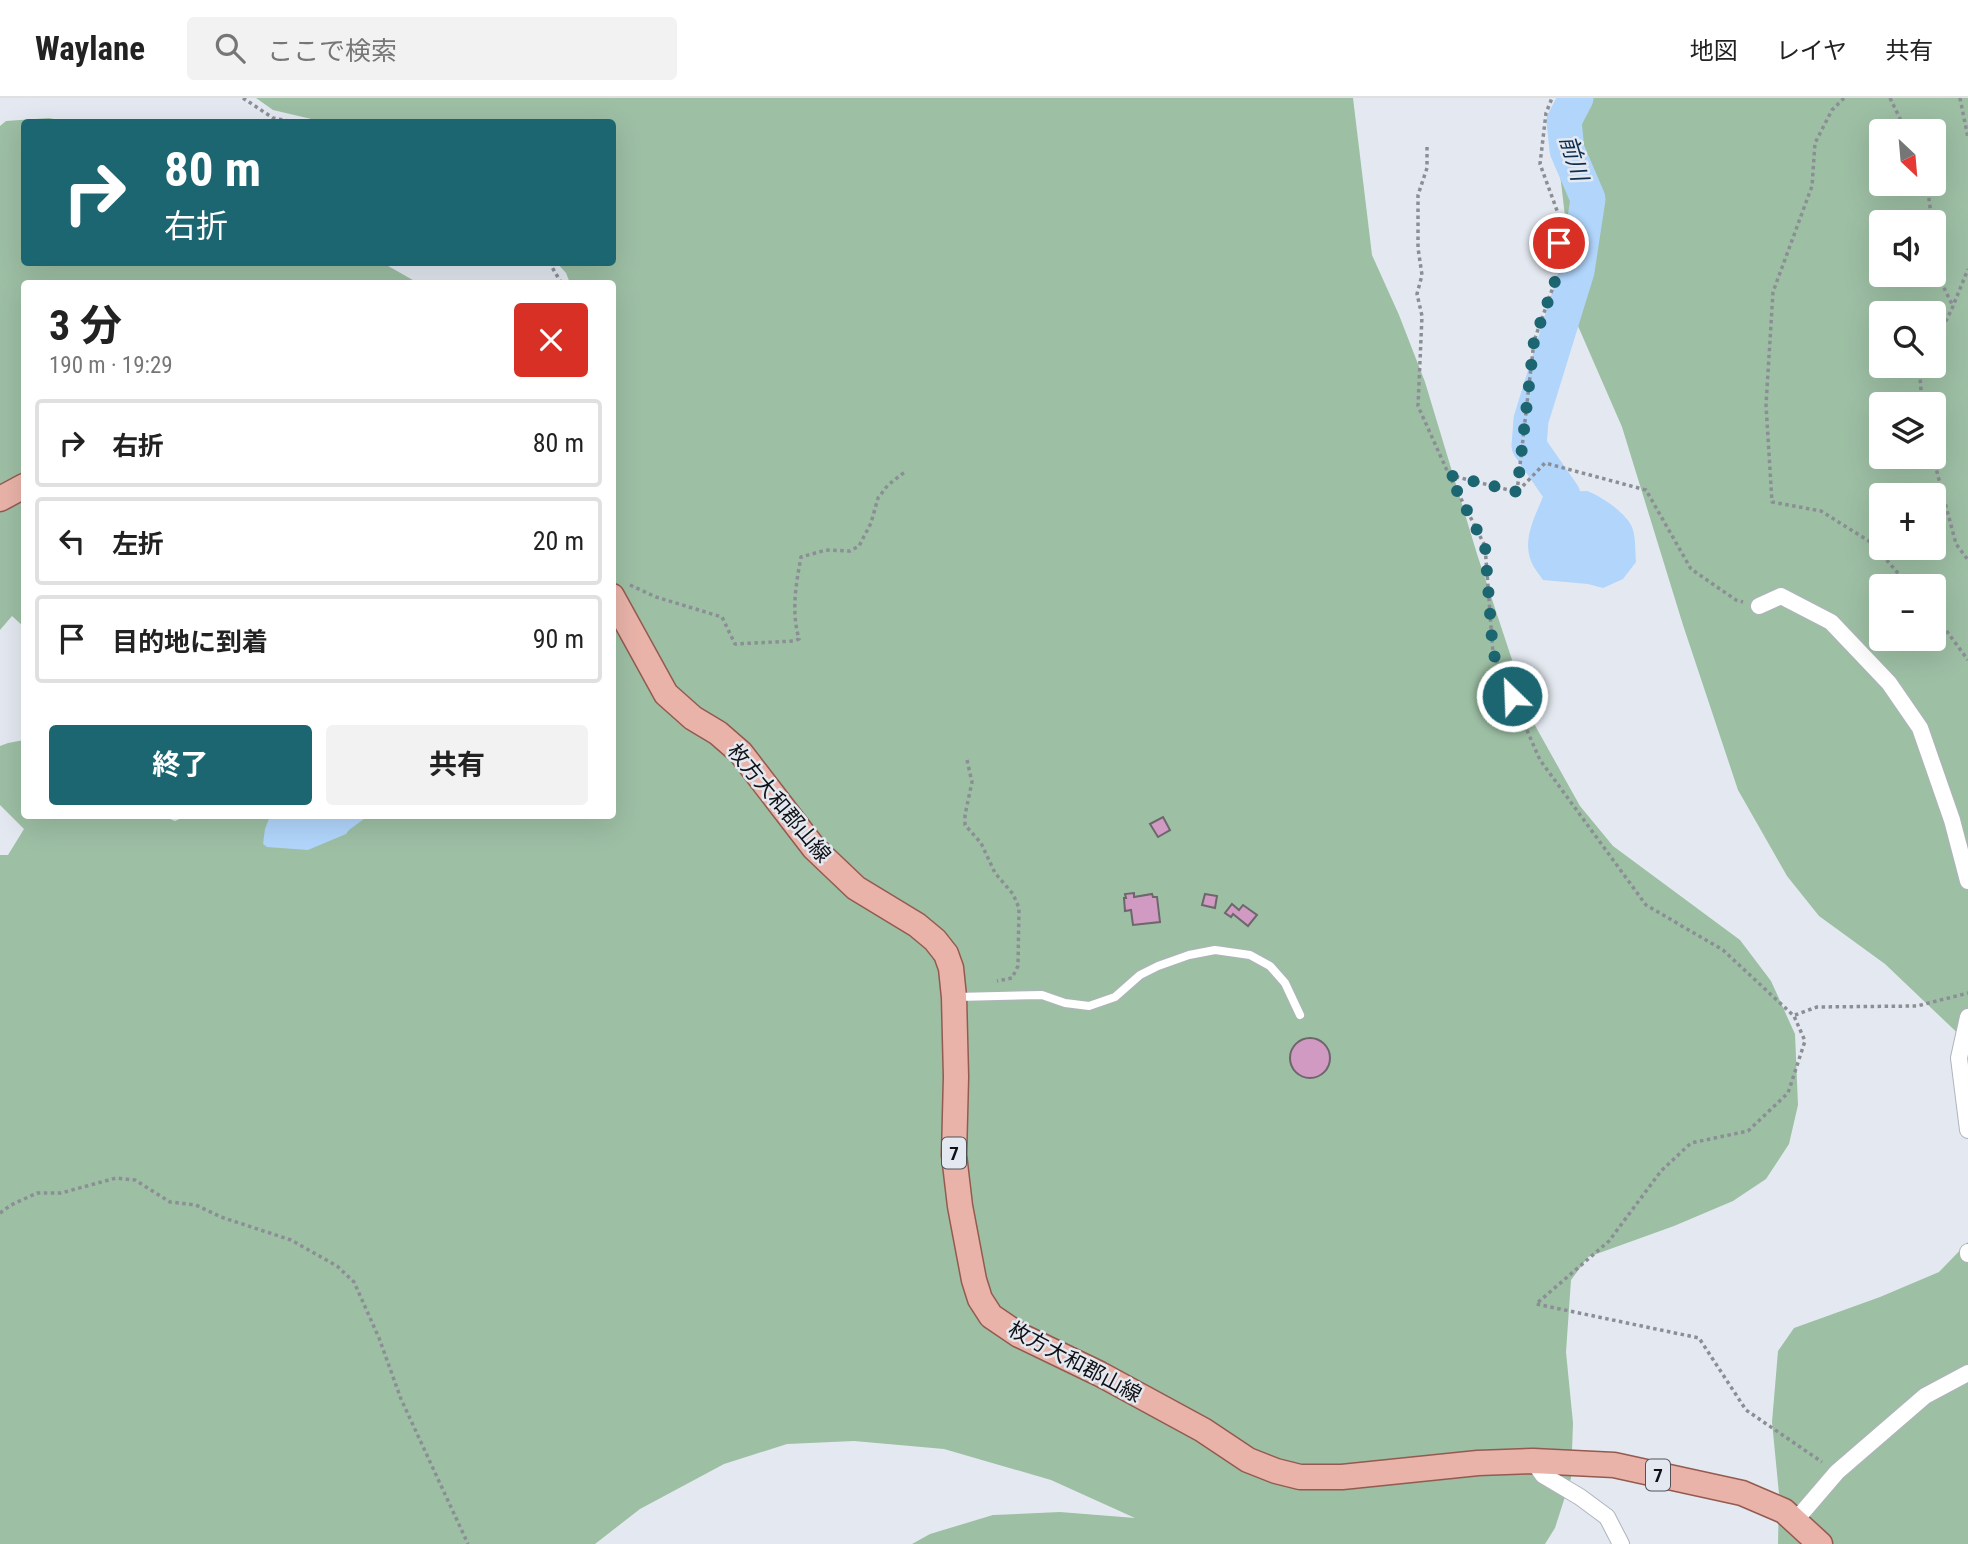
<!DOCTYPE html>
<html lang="ja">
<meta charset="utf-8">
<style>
body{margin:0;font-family:"Roboto Condensed","Noto Sans JP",sans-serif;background:#f2f2f2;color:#222;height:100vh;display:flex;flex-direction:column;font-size:26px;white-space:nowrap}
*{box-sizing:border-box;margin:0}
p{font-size:23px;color:#767676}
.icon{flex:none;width:38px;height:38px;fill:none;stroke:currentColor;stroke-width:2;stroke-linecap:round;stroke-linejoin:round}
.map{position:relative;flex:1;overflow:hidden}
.side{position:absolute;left:21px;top:182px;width:595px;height:539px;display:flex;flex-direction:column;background:#fff;border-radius:7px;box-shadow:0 7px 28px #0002}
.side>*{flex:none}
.guide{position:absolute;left:21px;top:21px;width:595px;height:147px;border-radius:7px;box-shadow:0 7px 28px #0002;background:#1c6672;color:#fff;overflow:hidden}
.needle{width:46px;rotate:154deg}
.tools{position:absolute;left:1869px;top:21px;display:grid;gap:14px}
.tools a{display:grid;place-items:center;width:77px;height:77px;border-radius:7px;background:#fff;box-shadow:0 7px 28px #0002;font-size:35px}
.pin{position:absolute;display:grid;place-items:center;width:60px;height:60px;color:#fff;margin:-30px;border:4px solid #fff;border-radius:50%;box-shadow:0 2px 7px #0007}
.me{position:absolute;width:77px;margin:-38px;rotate:336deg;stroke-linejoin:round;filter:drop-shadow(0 0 5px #0008)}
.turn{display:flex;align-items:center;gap:24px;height:147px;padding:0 28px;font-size:32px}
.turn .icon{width:91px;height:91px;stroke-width:2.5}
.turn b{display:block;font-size:49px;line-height:60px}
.round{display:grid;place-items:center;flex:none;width:74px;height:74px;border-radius:7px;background:#f2f2f2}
.headline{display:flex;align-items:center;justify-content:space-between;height:119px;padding:0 28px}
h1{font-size:42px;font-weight:700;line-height:52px}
.button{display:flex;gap:14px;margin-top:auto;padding:14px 28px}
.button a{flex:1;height:80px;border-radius:7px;background:#1c6672;color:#fff;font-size:28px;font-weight:700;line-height:80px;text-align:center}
.button a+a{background:#f2f2f2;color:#222}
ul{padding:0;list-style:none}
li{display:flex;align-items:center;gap:21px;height:88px;margin:0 14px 10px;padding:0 14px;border:4px solid #e0e0e0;border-radius:7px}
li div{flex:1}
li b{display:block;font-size:26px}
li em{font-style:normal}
header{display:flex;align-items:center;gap:42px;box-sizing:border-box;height:98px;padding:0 35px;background:#fff;border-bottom:2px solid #e0e0e0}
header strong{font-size:33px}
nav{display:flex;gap:38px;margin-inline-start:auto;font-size:24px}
.search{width:490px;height:63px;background:#f2f2f2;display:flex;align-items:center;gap:18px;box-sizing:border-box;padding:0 24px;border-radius:7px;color:#767676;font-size:26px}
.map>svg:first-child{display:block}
</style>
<header>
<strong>Waylane</strong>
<div class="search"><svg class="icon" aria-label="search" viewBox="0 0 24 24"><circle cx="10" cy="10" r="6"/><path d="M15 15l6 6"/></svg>ここで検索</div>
<nav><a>地図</a><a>レイヤ</a><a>共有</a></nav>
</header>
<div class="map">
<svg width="1968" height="1446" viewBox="0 0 1968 1446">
<rect width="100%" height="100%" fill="#e4e9f1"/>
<path fill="#9dbfa4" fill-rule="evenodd" d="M256,0H1353L1372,157L1399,217L1425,284L1477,456L1532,622L1580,708L1613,748L1740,842L1771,883L1795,936L1798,1007L1789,1046L1766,1081L1733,1103L1674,1128L1588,1159L1571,1182L1566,1254L1573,1325L1571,1380L1555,1430L1545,1446H912L930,1436L993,1417L1060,1414L1135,1420L1051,1382L944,1351L854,1343L787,1346L724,1366L640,1411L595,1446H0V757H8L24,731L0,707V648L8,645L24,642V718H163L175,723L186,718H612V186L570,185L566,175L557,165L612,164V24H324L273,12Z
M1557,0H1968V945L1885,866L1819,818L1787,778L1738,692L1683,527L1622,329L1578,228L1560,76ZM1881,33H1934V86H1881ZM1881,124H1934V177H1881ZM1881,215H1934V268H1881ZM1881,306H1934V359H1881ZM1881,397H1934V450H1881ZM1881,488H1934V541H1881Z
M49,20L69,24H24V164L383,165L418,185L24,186V529L12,518L0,532V28L6,23Z
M1968,1144V1446H1778L1779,1396L1772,1324L1778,1253L1794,1230L1880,1199L1939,1174Z"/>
<path fill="#b1d5fb" d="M1587,393C1601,398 1626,415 1632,429C1636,439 1635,453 1636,464L1623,481L1603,490L1588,486L1543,482C1539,476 1533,469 1531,463C1522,440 1536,417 1544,396L1551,394Z
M270,718H368L349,732L346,736L308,752L267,749L263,746L265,731Z"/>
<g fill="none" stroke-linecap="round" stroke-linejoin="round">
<path stroke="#b1d5fb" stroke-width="35" d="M1563,397L1529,348L1531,322L1577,173L1588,101L1567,52L1564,23L1576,0"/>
</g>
<path fill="#d09ac2" stroke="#6d666b" stroke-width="2" d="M1163,719L1170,732L1158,739L1150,726Z
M1134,795V799L1152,796L1153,799H1157L1160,824L1133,827L1131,812L1125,813L1124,800H1126L1125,796Z
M1205,796L1217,798L1215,810L1202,807Z
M1232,806L1239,812L1243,807L1257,817L1248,828L1233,816L1231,819L1225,815Z
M1290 960a20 20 0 1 1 40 0a20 20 0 1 1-40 0Z"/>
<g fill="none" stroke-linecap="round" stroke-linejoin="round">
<defs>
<path id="service" d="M957,899L1042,897L1065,905L1089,908L1115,899L1140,877L1158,868L1189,857L1215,852L1250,857L1270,868L1285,885L1300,917"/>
<path id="minor" d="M1759,508L1781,498L1831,524L1889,585L1920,630L1952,722L1968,783
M1968,919L1959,960L1968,1032
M1968,1154V1156
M1533,1363L1543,1377L1580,1399L1607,1419L1621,1446
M1795,1423L1837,1374L1925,1298L1968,1275"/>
<path id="primary" d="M0,401L24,388
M612,498L666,596L693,620L718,635L741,655L814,750L856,790L917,827L935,842L946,856L951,870L954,899L956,979L954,1057L960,1108L974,1182L980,1201L991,1218L1019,1237L1100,1276L1203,1332L1248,1362L1276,1373L1300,1379H1342L1478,1365L1533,1363L1614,1367L1742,1395L1784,1413L1820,1446"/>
</defs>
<use href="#service" stroke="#afb3bb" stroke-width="10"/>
<use href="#minor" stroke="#afb3bb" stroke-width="18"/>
<use href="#primary" stroke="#945a4f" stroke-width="27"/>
<path stroke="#8b8f95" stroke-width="3.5" stroke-dasharray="3.5 3.5" stroke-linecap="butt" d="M243,0L273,20L294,24
M1844,0L1832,12L1815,45L1812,88L1773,194L1766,307L1772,404L1821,413L1872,445L1909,488
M1890,0L1906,33
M1960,0L1968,40
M1427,49V70L1418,97V150L1422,177L1417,196L1422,218L1418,308L1449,377L1485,448L1493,555L1540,662L1646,807L1723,852L1794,918L1805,943L1788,995L1748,1033L1691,1045L1661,1073L1609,1143L1536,1206L1699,1240L1746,1312L1822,1364
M1927,86L1932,124
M1934,135L1940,182L1953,208
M549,164L562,186
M1934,249L1953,208L1968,171
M1922,306L1920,278L1925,268
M1933,359L1956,446L1968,462
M1449,377L1517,394
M1518,393L1545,365L1646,392L1691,471L1736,502L1743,504
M1517,394L1534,243L1559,172V118L1540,66L1546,15L1552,0
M630,487L656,499L722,519L735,546L794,543L799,541C791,513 796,486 801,459L826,452L850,453L859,448L871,425L878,400L888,387L906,373
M1934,516L1968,562
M967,662L972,684L965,717V727L981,745L995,775L1013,796L1019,810L1018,868L1012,880L997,883
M1795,917L1817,909L1917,908L1968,895
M0,1115L11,1107L37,1095H61L116,1080L135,1082L170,1104L196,1107L221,1119L291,1142L337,1168L354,1184L379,1240L401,1301L468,1446"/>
<use href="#service" stroke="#fff" stroke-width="8"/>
<use href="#minor" stroke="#fff" stroke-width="16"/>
<use href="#primary" stroke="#e9b3a9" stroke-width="24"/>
</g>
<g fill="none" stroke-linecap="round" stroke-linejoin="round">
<path stroke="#1c6672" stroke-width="12" stroke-dasharray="0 21.6" d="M1512,598L1493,555L1485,448L1449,377L1517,394L1534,243L1559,172V145"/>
</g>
<g text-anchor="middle" stroke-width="5" stroke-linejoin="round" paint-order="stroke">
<g fill="#e4e9f1" stroke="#505256" stroke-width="2">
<rect x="942" y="1039.5" width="24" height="31" rx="5"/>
<rect x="1646" y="1361.5" width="24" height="31" rx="5"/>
</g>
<g font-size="19" font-weight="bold" fill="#101114">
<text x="954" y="1062">7</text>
<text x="1658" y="1384">7</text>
</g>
<g font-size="21" fill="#101114" stroke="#e4e9f1">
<text transform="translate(779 705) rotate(50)" y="7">枚方大和郡山線</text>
<text transform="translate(1075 1264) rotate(28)" y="7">枚方大和郡山線</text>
</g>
<g font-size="23" font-style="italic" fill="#0f2f4e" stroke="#e4e9f1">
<text transform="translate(1574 60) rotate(73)" y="8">前川</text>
</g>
</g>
</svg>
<div class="tools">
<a><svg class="needle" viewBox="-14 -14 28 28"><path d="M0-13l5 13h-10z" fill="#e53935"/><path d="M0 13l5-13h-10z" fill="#767676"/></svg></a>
<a><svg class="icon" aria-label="sound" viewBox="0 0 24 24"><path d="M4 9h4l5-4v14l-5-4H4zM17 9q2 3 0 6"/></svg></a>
<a><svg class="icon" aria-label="search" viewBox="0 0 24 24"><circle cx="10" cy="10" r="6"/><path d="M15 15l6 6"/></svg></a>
<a><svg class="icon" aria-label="layers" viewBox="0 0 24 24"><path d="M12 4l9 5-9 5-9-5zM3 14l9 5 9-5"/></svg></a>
<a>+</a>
<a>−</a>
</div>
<div class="pin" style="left:1559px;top:145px;background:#d93025"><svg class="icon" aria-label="arrive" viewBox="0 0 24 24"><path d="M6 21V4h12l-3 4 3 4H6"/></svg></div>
<svg class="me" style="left:1512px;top:598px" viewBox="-20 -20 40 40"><circle r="17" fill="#1c6672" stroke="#fff" stroke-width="3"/><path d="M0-11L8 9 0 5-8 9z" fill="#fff"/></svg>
<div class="guide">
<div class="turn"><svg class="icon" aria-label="right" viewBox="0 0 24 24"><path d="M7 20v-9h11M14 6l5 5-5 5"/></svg><div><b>80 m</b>右折</div></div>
</div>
<section class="side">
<div class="headline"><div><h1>3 分</h1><p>190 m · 19:29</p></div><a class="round" style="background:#d93025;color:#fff"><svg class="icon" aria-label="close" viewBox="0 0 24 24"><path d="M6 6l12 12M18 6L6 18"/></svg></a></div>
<ul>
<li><svg class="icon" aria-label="right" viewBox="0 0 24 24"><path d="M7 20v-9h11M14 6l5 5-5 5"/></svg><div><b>右折</b></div><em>80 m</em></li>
<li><svg class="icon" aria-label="left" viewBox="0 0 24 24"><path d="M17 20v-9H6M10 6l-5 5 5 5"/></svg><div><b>左折</b></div><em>20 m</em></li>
<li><svg class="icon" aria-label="arrive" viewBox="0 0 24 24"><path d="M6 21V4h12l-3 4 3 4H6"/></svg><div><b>目的地に到着</b></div><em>90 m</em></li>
</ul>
<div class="button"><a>終了</a><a>共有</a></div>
</section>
</div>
